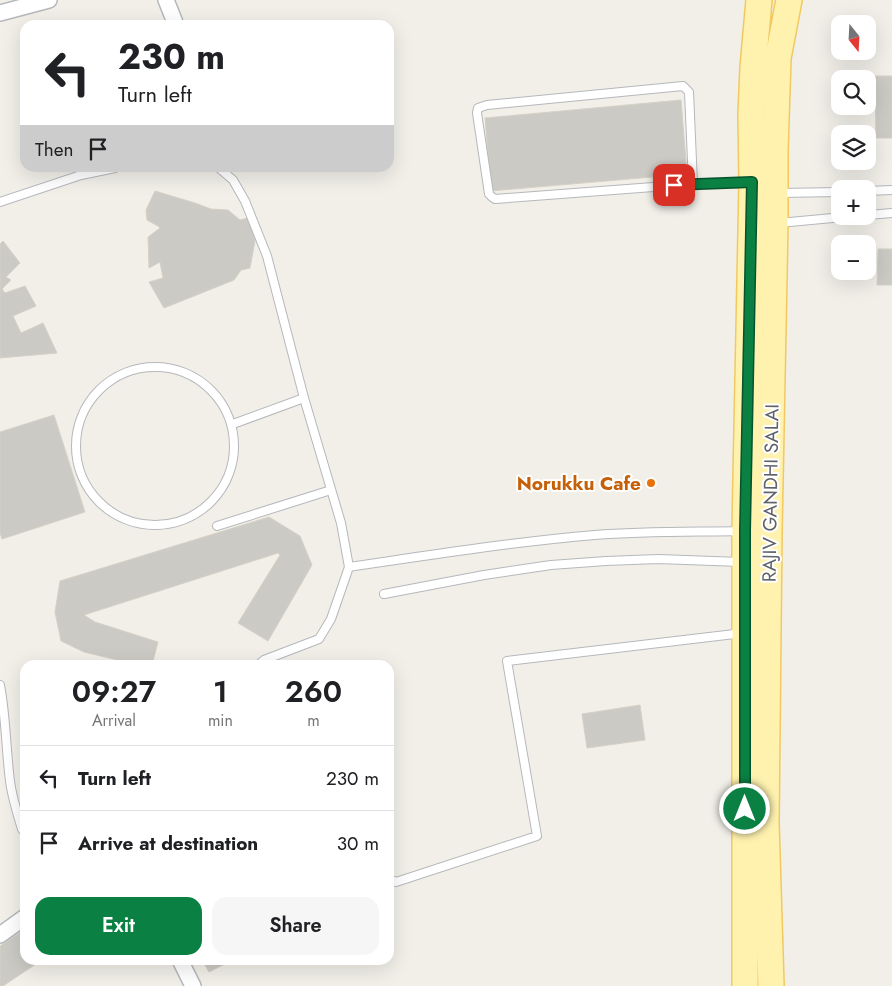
<!DOCTYPE html>
<meta charset="utf-8">
<style>
body{margin:0;font-family:Jost,sans-serif;background:#f6f6f6;color:#202124;height:100vh;display:flex;flex-direction:column;font-size:19px;white-space:nowrap}
*{box-sizing:border-box;margin:0}
p{font-size:16px;color:#757577}
.icon{flex:none;width:28px;height:28px;fill:none;stroke:currentColor;stroke-width:2;stroke-linecap:round;stroke-linejoin:round}
.map{position:relative;flex:1;overflow:hidden}
.side{position:absolute;left:20px;top:660px;width:374px;height:305px;display:flex;flex-direction:column;background:#fff;border-radius:15px;box-shadow:0 5px 20px #0002}
.side>*{flex:none}
.top-card{position:absolute;left:20px;top:20px;width:374px;height:152px;border-radius:15px;box-shadow:0 5px 20px #0002;background:#fff;color:#202124;overflow:hidden}
.needle{width:32px;rotate:162deg}
.fabs{position:absolute;left:831px;top:15px;display:grid;gap:10px}
.fabs a{display:grid;place-items:center;width:45px;height:45px;border-radius:10px;background:#fff;box-shadow:0 5px 20px #0002;font-size:25px}
.pin{position:absolute;display:grid;place-items:center;width:42px;height:42px;color:#fff;margin:-21px;border-radius:10px;box-shadow:0 2px 8px #0006}
.me{position:absolute;width:55px;margin:-28px;rotate:0deg;stroke-linejoin:round;filter:drop-shadow(0 0 4px #0008)}
.turn{display:flex;align-items:center;gap:18px;height:105px;padding:0 15px;font-size:22px}
.turn .icon{width:65px;height:65px;stroke-width:2.5}
.turn b{display:block;font-size:35px;line-height:42px}
.then{display:flex;align-items:center;height:48px;padding:0 15px;background:#0003;gap:10px;font-size:19px}
.eta{display:flex;justify-content:space-evenly;align-items:center;height:85px;text-align:center}
.eta b{font-size:30px;font-weight:600;line-height:35px}
.primary-button{display:flex;gap:10px;margin-top:auto;padding:10px 15px}
.primary-button a{flex:1;height:58px;border-radius:15px;background:#0b8043;color:#fff;font-size:20px;font-weight:600;line-height:58px;text-align:center}
.primary-button a+a{background:#f6f6f6;color:#202124}
ul{padding:0;list-style:none}
li{display:flex;align-items:center;gap:15px;height:65px;padding:0 15px;border-top:1px solid #e0e0e0}
li div{flex:1}
li b{display:block;font-size:19px}
li em{font-style:normal}
.map>svg:first-child{display:block}
</style>
<div class="map">
<svg width="892" height="986" viewBox="0 0 892 986">
<rect width="100%" height="100%" fill="#f1efe8"/>
<path fill="#cccac5" stroke="#d6d1c6" d="M875,76H892V138H876Z
M681,100L687,174L491,191L485,118Z
M155,191L195,203L211,209L228,210L240,220L248,218L255,241L250,268L241,270L234,280L164,308L149,282L163,278L160,262L149,268L148,237L160,228L158,226L147,220L146,210Z
M3,241L20,263L6,277L11,280L2,289L5,293L25,286L36,306L13,316L21,333L43,323L57,353L0,358V244Z
M878,249H892V285H877Z
M54,415L85,512L2,539L0,533V432Z
M269,517L300,536L312,565L268,641L238,623L280,555L278,553L84,615L95,622L158,642L152,665H138L84,652L61,641L55,612L60,581Z
M640,705L645,740L587,748L582,714Z
M25,929V960H42L3,986H0V946Z
M202,960H233L209,972Z"/>
<g fill="none" stroke-linecap="round" stroke-linejoin="round">
<defs>
<path id="lane" d="M219,168L233,180L245,201L267,256L304,398L341,523L349,567L331,619L319,639L264,660L258,665
M693,184L689,92L683,86L487,105L478,108L477,113L489,194L492,197L495,199L693,184L748,183
M868,191L892,190
M779,193L840,192
M0,202L81,175L115,168
M868,215L892,213
M779,223L854,216
M76 446a79 79 0 1 1 158 0a79 79 0 1 1-158 0Z
M233,424L304,398
M217,526L331,490
M349,567C431,555 512,542 595,535C644,531 693,532 743,531
M384,594L484,575L551,565L606,561L658,559L741,562
M0,685C6,717 6,749 10,781C12,797 17,813 22,829L25,833
M389,879L396,882L537,836L507,661L743,633"/>
<path id="street" d="M166,0L176,25
M0,13L49,0
M0,935L25,917
M180,960L193,986"/>
<path id="primary" d="M745,986V531L752,183L751,114L753,68L759,0
M771,986L766,823L769,530L775,223V149L778,58L789,0"/>
</defs>
<use href="#lane" stroke="#b5b8bc" stroke-width="10"/>
<use href="#street" stroke="#b5b8bc" stroke-width="18"/>
<use href="#primary" stroke="#f2c960" stroke-width="28"/>
<use href="#lane" stroke="#fff" stroke-width="8"/>
<use href="#street" stroke="#fff" stroke-width="15"/>
<use href="#primary" stroke="#fff2af" stroke-width="25"/>
</g>
<g fill="none" stroke-linecap="round" stroke-linejoin="round">
<defs>
<path id="route" d="M674,185L699,184L752,182L745,531V809"/>
</defs>
<use href="#route" stroke="#07532c" stroke-width="12"/>
<use href="#route" stroke="#0b8043" stroke-width="9"/>
</g>
<circle fill="#e8710a" stroke="#fff" stroke-width="2" cx="651" cy="483" r="5"/>
<g text-anchor="middle" stroke-width="4" stroke-linejoin="round" paint-order="stroke">
<g font-size="19" font-weight="bold" fill="#c56008" stroke="#fff" text-anchor="end">
<text x="641" y="490">Norukku Cafe</text>
</g>
<g font-size="19" fill="#5f6368" stroke="#fff">
<text transform="translate(770 493) rotate(-89)" y="7">RAJIV GANDHI SALAI</text>
</g>
</g>
</svg>
<div class="fabs">
<a><svg class="needle" viewBox="-14 -14 28 28"><path d="M0-13l5 13h-10z" fill="#e53935"/><path d="M0 13l5-13h-10z" fill="#757577"/></svg></a>
<a><svg class="icon" aria-label="search" viewBox="0 0 24 24"><circle cx="10" cy="10" r="6"/><path d="M15 15l6 6"/></svg></a>
<a><svg class="icon" aria-label="layers" viewBox="0 0 24 24"><path d="M12 4l9 5-9 5-9-5zM3 14l9 5 9-5"/></svg></a>
<a>+</a>
<a>−</a>
</div>
<div class="pin" style="left:674px;top:185px;background:#d93025"><svg class="icon" aria-label="arrive" viewBox="0 0 24 24"><path d="M6 21V4h12l-3 4 3 4H6"/></svg></div>
<svg class="me" style="left:745px;top:809px" viewBox="-20 -20 40 40"><circle r="17" fill="#0b8043" stroke="#fff" stroke-width="3"/><path d="M0-11L8 9 0 5-8 9z" fill="#fff"/></svg>
<div class="top-card">
<div class="turn"><svg class="icon" aria-label="left" viewBox="0 0 24 24"><path d="M17 20v-9H6M10 6l-5 5 5 5"/></svg><div><b>230 m</b>Turn left</div></div>
<div class="then">Then<svg class="icon" aria-label="arrive" viewBox="0 0 24 24"><path d="M6 21V4h12l-3 4 3 4H6"/></svg></div>
</div>
<section class="side">
<div class="eta">
<div><b>09:27</b><p>Arrival</p></div>
<div><b>1</b><p>min</p></div>
<div><b>260</b><p>m</p></div>
</div>
<ul>
<li><svg class="icon" aria-label="left" viewBox="0 0 24 24"><path d="M17 20v-9H6M10 6l-5 5 5 5"/></svg><div><b>Turn left</b></div><em>230 m</em></li>
<li><svg class="icon" aria-label="arrive" viewBox="0 0 24 24"><path d="M6 21V4h12l-3 4 3 4H6"/></svg><div><b>Arrive at destination</b></div><em>30 m</em></li>
</ul>
<div class="primary-button"><a>Exit</a><a>Share</a></div>
</section>
</div>
